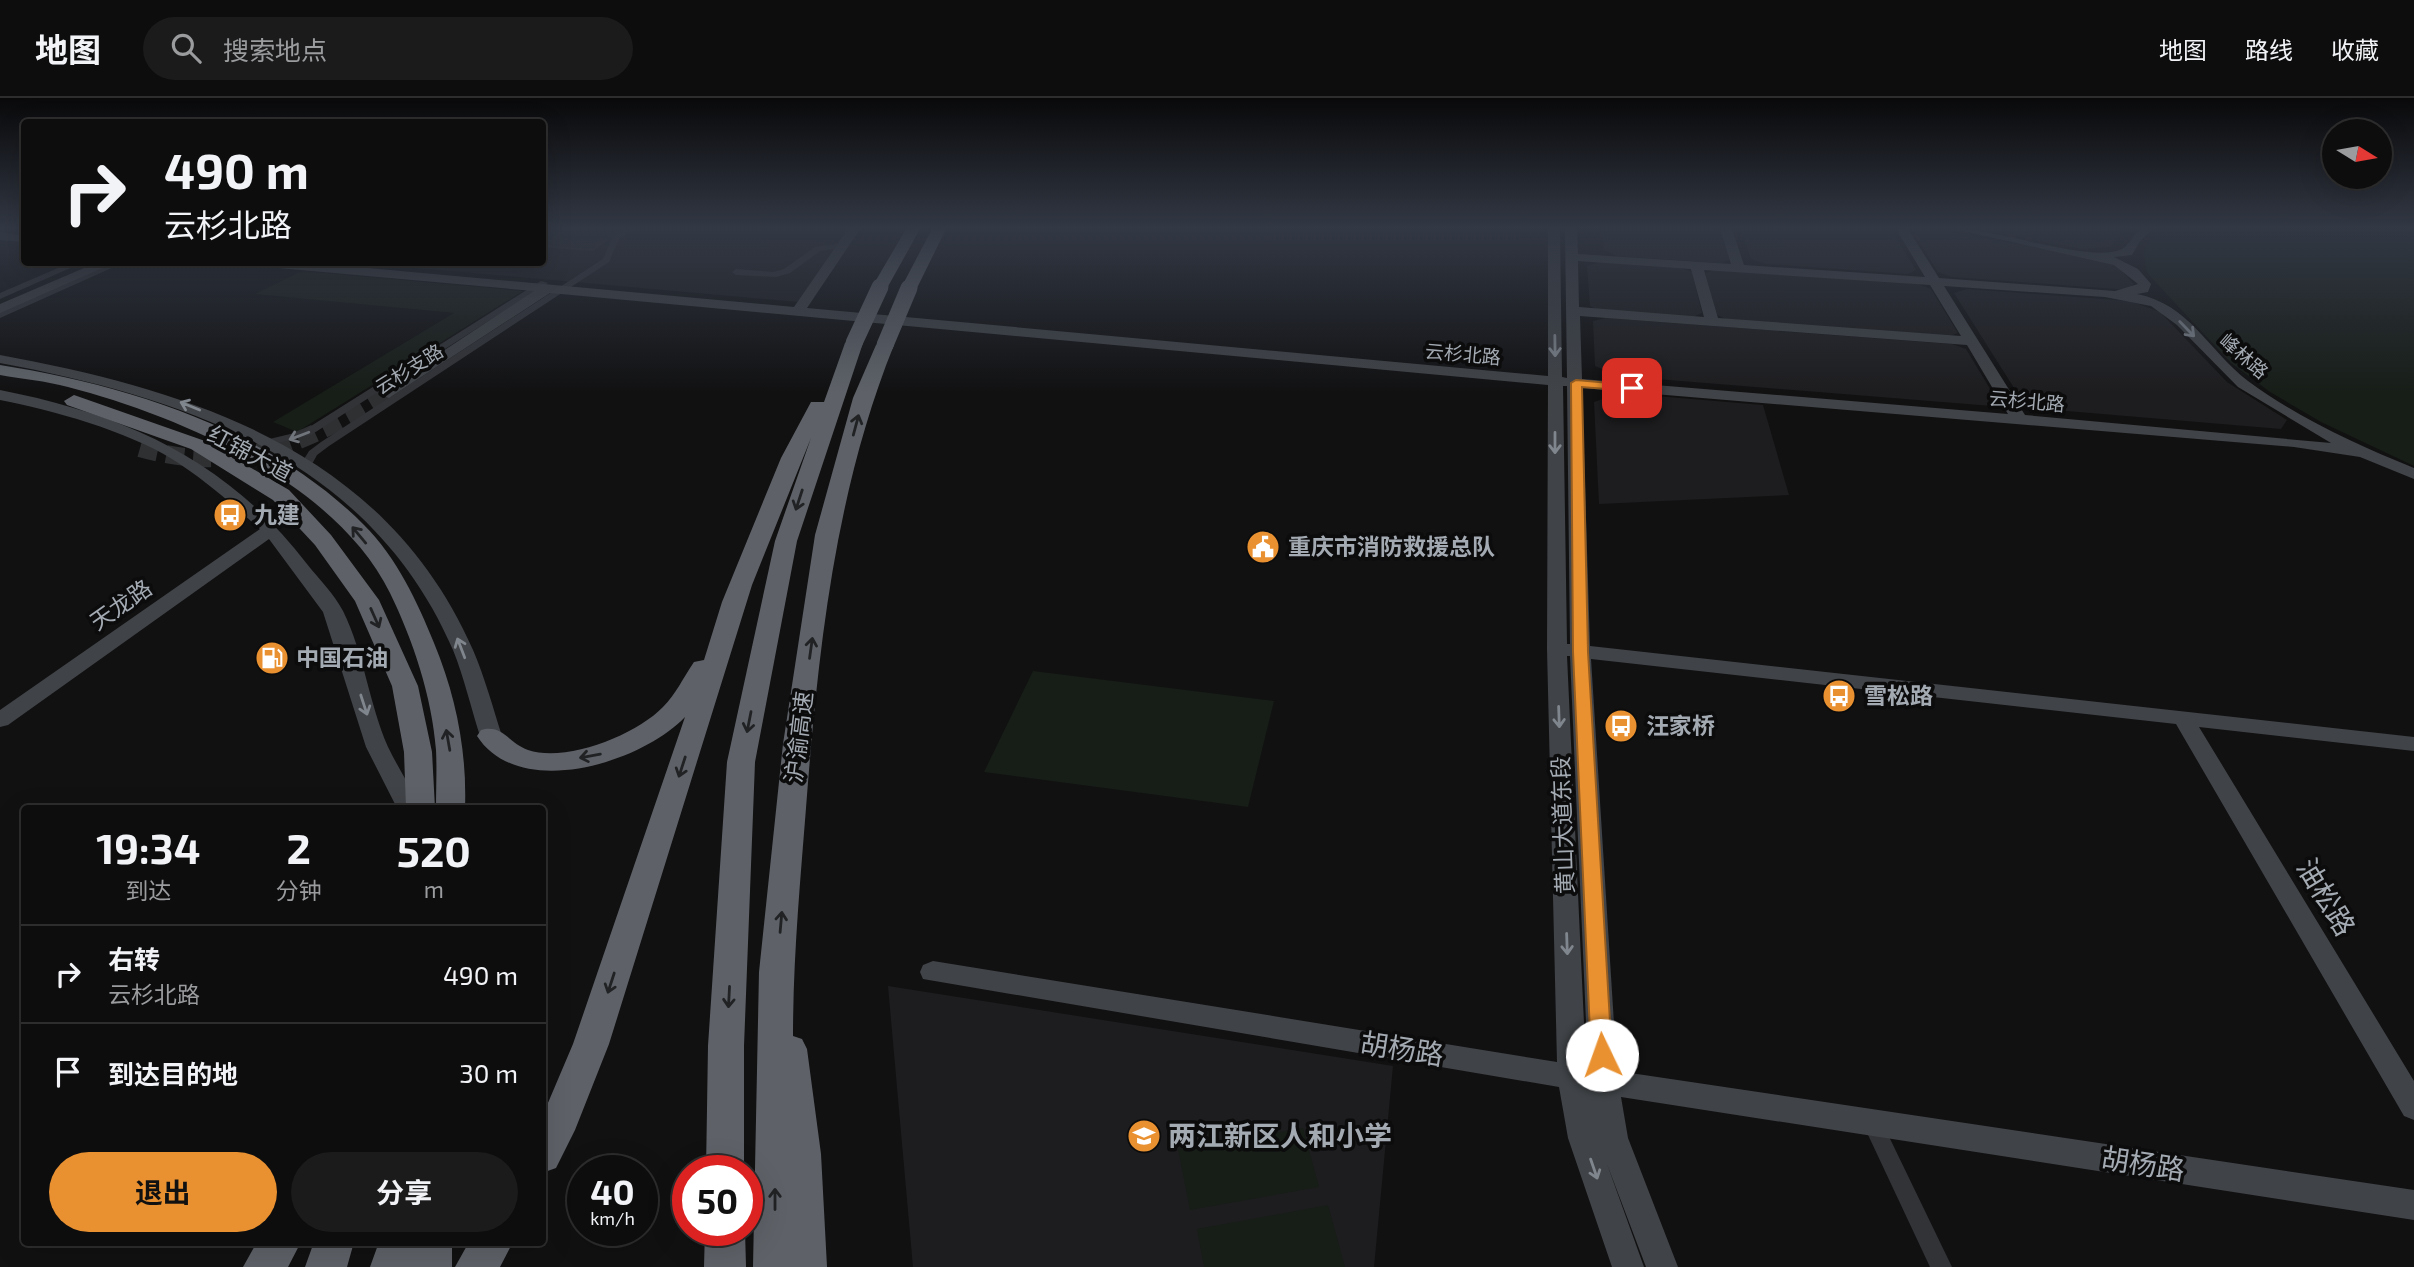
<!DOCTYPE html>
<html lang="zh">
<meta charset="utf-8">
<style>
body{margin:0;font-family:"Exo 2","Noto Sans SC",sans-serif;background:#1b1b1c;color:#f1f3f6;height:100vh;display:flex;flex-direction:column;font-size:26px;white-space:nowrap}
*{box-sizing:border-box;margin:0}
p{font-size:23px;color:#9a9c9e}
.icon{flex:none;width:38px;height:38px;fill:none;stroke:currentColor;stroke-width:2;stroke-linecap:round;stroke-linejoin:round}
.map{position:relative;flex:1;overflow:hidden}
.sheet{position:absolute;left:21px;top:707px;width:525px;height:441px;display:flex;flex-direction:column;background:#0d0d0e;border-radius:7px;box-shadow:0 7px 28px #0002,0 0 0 2px #2d2d2e}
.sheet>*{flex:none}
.hud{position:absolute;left:21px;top:21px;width:525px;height:147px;border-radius:7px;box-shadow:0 7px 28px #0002,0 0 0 2px #2d2d2e;background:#0d0d0e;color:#f1f3f6;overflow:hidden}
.needle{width:46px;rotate:101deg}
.controls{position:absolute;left:2322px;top:21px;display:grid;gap:14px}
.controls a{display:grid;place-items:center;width:70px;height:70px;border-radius:50%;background:#0d0d0e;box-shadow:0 7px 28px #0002,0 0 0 2px #2d2d2e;font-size:35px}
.speed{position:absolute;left:567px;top:1057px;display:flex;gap:14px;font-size:35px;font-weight:700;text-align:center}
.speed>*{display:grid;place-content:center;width:91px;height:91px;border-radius:50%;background:#0d0d0e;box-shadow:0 7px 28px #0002,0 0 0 2px #2d2d2e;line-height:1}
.speed small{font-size:18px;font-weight:400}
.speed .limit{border:10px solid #d22;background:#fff;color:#111}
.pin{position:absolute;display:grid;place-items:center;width:60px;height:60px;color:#fff;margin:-30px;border-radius:14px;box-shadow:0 4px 10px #0006}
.me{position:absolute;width:77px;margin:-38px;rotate:357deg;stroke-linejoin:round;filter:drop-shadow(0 0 5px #0008)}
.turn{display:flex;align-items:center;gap:24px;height:147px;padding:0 28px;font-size:32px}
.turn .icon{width:91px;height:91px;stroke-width:2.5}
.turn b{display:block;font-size:49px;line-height:60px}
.eta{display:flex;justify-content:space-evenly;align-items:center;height:119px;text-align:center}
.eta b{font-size:42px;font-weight:700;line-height:49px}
.button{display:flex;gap:14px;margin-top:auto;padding:14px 28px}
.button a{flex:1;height:80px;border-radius:42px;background:#e99131;color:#111;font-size:28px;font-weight:700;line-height:80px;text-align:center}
.button a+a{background:#1b1b1c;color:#f1f3f6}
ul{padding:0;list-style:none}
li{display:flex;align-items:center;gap:21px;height:98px;padding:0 28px;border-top:2px solid #2d2d2e}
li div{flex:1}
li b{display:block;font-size:26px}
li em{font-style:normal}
header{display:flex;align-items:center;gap:42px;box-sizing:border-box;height:98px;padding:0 35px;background:#0d0d0e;border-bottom:2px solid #2d2d2e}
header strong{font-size:33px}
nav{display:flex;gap:38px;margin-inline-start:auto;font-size:24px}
.search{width:490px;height:63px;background:#1b1b1c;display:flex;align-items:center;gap:18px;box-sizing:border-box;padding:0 24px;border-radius:38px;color:#9a9c9e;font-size:26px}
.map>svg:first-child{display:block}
</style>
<header>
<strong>地图</strong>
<div class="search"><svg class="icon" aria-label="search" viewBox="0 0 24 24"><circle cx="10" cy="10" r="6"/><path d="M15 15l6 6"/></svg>搜索地点</div>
<nav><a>地图</a><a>路线</a><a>收藏</a></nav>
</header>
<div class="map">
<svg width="2414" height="1169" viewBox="0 0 2414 1169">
<rect width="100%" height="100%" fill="#111112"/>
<path fill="#1d1d1f" d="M543,131H849L799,204L361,165L542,164Z
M1602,131H1719L1730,162L1721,165L1617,158L1604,152Z
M1741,131H1891L1916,172L1908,176L1766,166L1751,161Z
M1911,131H1933L2090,159L2117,168L2134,186L2127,191H2116L1952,179L1938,174Z
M1976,131H2126L2110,149L2083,151Z
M1601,164L1681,170L1692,174L1702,215L1693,219L1598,212L1590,208L1587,168Z
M1715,172L1918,186L1931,191L1958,235L1950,238L1728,222L1717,217L1705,175Z
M1967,191L2130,203L2160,214L2227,284L2287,322L2281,331L2043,311L2021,301L1954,195Z
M1606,220L1952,246L1966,251L1998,304L1992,308L1619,278L1595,268L1593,223Z
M1621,295L1763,307L1789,397L1599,406L1594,304Z
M888,888L1393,968L1374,1169H913Z"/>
<path fill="#171d17" d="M2163,131H2414V368L2321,324L2270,294L2231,265L2148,176C2141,155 2144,144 2163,131Z
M302,173L523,193L297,334L273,324L454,215L255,196Z
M1033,573L1274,603L1248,709L984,674Z
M1303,1030L1319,1089L1190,1112L1178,1051Z
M1328,1107L1345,1169H1204L1197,1131Z"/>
<path fill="#242426" stroke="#2b2b2e" stroke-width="2" d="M568,131H621L592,152L542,148Z"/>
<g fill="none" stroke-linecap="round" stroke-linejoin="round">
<path stroke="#2e3032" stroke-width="13" stroke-dasharray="13 7" stroke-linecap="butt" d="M379,301L389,295"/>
<path stroke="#2e3032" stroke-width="18" stroke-dasharray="18 9" stroke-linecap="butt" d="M140,350C235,377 300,348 382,299"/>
<path fill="#323337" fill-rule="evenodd" d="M626,131H635L619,141L609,164L329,348L317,357L311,368H303L301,366L309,353L321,344L603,161L613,138Z
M844,145L848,147L847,149L820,153L790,175L776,179L736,177L732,174L736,171L773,174L784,171L815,149Z
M72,164H84L0,201V195Z
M113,164H125L0,220V214Z
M541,183L548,185L311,337L269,347L264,344L265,342L303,333Z
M1872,1015L1879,1018L1952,1169H1930L1862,1024L1865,1018Z"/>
<path fill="#404347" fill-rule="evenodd" d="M848,131H860L807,210L1548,278V131H1560L1562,279L1567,280L1565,131H1577L1578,156L1731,166L1720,131H1732L1744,167L1925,179L1896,131H1908L1939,180L2115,193L2138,186L2114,167L1955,131C1996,130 2092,166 2122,151C2128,148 2134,136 2140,131H2153L2140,143L2132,157L2114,159L2138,171L2151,186L2148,194L2137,196C2189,206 2209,253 2248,283C2298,320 2357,347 2414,370V381L2360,359L2294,349L1582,290L1590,548L2414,639V653L2199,629L2414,983V1022L2404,1018L2176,626L1591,561L1617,973L2414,1092V1122L1621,999L1628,1040L1678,1169H1646L1607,1066L1644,1169H1612L1568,1040L1559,989L923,881L920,874L923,867L933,863L1557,964L1547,551L1548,287L550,195L389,300L384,298V292L534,193L256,168L250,164H302L794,209ZM1578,163L1691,171L1704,219L1579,209ZM1704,172L1930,187L1961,238L1718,220ZM1944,188L2105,199L2151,208L2177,227L2238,289L2331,345L2025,317ZM1580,218L1967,247L2008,316L1582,281ZM1563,288H1567L1570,546H1567ZM1567,558H1570L1588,969H1586Z
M0,134L24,138V144L0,142Z
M98,164H116L0,215V206Z
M0,257C196,293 386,354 473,552C485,580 493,610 502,638L499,643H483L480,638C471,610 464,579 453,552C371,362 187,300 0,265Z
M0,292C127,317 227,362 307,466C319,481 334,496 343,513C364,555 369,606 388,649C398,670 412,690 420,710H397L366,649L323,514L269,441L8,627L0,629V612L260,431C232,406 204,381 172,361C127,333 52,312 0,302Z"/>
<path fill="#5e6268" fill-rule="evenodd" d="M906,131H920L886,192H874L872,189Z
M932,131H946L917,190L915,193H903L901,190Z
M854,240L863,245L797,443L755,664L744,948V1073H706L708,948L727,664L775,443L811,340L752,487L609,946L575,1032L556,1070L542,1075V1019L573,946L685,619C641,665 519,703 477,638L481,632C503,626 508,645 528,652C566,665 636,637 663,609C676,596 683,580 694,564L704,562L722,504L781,360L811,304H824L845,245Z
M885,242L894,247C835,393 818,553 806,710C800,786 793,861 793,938L802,941L807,951L821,1056L827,1169H753L759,874L783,646L815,437L853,300L876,247Z
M0,267C129,287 270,332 364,427C397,460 417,503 434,545C456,598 467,653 465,710H436C436,691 437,671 436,652C432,599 413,542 390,495C336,385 180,318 68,289C46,283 22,281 0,277Z
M74,297L205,343L289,392L331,437L379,502L418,588L432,654L435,710H406L404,654L392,588L355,503L315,447L273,402L191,351L67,307L64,303Z
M705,1132H745L746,1169H704Z
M257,1144H301L288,1169H243Z
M314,1144H354L347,1169H305Z
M379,1144H452V1169H370Z
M469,1144H513L500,1169H455Z"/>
<path stroke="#5e6268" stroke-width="17" d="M854,245L880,189
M885,247L909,190"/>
</g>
<defs><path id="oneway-shaft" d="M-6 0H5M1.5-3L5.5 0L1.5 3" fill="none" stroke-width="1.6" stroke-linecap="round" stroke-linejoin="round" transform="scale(1.75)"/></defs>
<g stroke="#80868d">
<use href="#oneway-shaft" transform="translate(2187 231) rotate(46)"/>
<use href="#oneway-shaft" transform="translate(1555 248) rotate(89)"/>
<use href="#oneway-shaft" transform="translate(190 308) rotate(-158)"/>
<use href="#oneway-shaft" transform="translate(1555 345) rotate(90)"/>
<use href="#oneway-shaft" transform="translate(461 550) rotate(-111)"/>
<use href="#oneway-shaft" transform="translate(364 607) rotate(72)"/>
<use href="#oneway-shaft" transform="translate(1559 619) rotate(88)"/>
<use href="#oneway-shaft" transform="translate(1567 846) rotate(88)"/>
<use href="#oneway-shaft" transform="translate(1594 1071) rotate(71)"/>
</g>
<g stroke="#202224">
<use href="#oneway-shaft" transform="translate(856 327) rotate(-75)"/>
<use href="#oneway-shaft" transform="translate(799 402) rotate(108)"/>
<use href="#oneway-shaft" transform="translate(359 437) rotate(-130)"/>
<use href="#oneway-shaft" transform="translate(375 520) rotate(66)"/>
<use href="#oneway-shaft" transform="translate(811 550) rotate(-82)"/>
<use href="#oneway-shaft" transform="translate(749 624) rotate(101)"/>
<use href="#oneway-shaft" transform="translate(448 642) rotate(-100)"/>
<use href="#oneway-shaft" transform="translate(590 658) rotate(170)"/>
<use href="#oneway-shaft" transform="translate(682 669) rotate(108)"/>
<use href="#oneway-shaft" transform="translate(781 824) rotate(-85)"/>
<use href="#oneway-shaft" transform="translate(611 885) rotate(108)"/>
<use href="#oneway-shaft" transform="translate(729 899) rotate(93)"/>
<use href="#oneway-shaft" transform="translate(775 1101) rotate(-90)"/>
</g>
<use stroke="#70747b" href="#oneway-shaft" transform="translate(299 338) rotate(159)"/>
<linearGradient id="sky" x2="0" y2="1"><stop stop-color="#09090a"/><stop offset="0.44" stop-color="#323844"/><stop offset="1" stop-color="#323844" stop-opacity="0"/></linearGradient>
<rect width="2414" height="295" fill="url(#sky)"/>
<path fill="#e99131" stroke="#975e20" stroke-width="2" d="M1576,282L1632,287L1637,290L1632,293L1582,289L1588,554L1612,957L1609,963L1602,966L1594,963L1591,957L1573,554L1571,285Z"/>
<defs>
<symbol id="bus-disc" viewBox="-11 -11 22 22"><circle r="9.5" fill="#e99131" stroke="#0c0c0d"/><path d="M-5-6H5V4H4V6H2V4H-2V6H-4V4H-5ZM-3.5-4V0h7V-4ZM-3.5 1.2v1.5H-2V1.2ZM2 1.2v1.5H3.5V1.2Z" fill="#fff"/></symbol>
<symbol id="civic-disc" viewBox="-11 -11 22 22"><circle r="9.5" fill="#e99131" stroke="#0c0c0d"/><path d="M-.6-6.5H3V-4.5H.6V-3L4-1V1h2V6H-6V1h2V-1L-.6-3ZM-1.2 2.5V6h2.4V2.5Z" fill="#fff"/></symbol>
<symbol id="fuel-disc" viewBox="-11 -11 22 22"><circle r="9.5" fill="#e99131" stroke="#0c0c0d"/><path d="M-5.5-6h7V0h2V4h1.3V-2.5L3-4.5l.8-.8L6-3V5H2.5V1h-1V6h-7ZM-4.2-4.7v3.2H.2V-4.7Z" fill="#fff"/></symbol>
<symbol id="school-disc" viewBox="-11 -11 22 22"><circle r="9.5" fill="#e99131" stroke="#0c0c0d"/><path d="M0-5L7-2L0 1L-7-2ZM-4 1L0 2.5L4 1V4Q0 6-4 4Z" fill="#fff"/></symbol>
</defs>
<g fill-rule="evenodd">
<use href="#bus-disc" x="211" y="398" width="38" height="38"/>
<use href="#civic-disc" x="1244" y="430" width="38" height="38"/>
<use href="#fuel-disc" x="253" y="541" width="38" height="38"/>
<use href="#bus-disc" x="1820" y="579" width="38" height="38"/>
<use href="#bus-disc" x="1602" y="609" width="38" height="38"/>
<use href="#school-disc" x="1125" y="1019" width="38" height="38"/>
</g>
<g text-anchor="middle" stroke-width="7" stroke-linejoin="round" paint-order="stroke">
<g font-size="19" fill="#a3aab2" stroke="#0c0c0d">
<text transform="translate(1463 256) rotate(5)" y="7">云杉北路</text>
<text transform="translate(2244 258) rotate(41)" y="7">峰林路</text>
<text transform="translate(409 271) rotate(-32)" y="7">云杉支路</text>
<text transform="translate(2027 303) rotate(5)" y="7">云杉北路</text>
</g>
<g font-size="23" fill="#a3aab2" stroke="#0c0c0d">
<text transform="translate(250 356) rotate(28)" y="8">红锦大道</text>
<text transform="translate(121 507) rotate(-35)" y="8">天龙路</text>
<text transform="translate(799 639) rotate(-83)" y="8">沪渝高速</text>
<text transform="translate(1563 727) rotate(-92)" y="8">黄山大道东段</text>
</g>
<g font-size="23" font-weight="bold" fill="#a3aab2" stroke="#0c0c0d" text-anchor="start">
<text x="254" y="425">九建</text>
<text x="1288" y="457">重庆市消防救援总队</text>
<text x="296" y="568">中国石油</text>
<text x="1864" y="606">雪松路</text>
<text x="1646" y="636">汪家桥</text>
</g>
<g font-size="28" fill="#a3aab2" stroke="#0c0c0d">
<text transform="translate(2326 799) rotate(59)" y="10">油松路</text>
<text transform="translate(1402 951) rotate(9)" y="10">胡杨路</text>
<text transform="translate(2143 1066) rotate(9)" y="10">胡杨路</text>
</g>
<g font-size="28" font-weight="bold" fill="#a3aab2" stroke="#0c0c0d" text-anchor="start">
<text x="1168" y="1048">两江新区人和小学</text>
</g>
</g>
</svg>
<div class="controls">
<a><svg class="needle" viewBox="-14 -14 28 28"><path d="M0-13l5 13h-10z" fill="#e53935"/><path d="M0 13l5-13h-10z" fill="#9a9c9e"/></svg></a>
</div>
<div class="speed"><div>40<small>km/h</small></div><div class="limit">50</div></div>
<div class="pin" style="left:1632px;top:290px;background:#d93025"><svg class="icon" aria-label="arrive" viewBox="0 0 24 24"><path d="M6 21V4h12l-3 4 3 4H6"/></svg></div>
<svg class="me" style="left:1602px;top:957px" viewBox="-20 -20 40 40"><circle r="19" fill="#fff"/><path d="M0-13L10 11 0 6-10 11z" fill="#e99131"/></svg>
<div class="hud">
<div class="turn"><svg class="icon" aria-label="right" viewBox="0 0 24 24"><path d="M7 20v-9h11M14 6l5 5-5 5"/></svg><div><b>490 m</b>云杉北路</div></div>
</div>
<section class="sheet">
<div class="eta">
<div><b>19:34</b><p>到达</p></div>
<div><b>2</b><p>分钟</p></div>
<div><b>520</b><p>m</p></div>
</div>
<ul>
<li><svg class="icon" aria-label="right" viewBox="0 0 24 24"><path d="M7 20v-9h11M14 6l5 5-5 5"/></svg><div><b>右转</b><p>云杉北路</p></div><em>490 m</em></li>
<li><svg class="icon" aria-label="arrive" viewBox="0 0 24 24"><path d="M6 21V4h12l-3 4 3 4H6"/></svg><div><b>到达目的地</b></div><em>30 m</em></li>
</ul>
<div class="button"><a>退出</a><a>分享</a></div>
</section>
</div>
